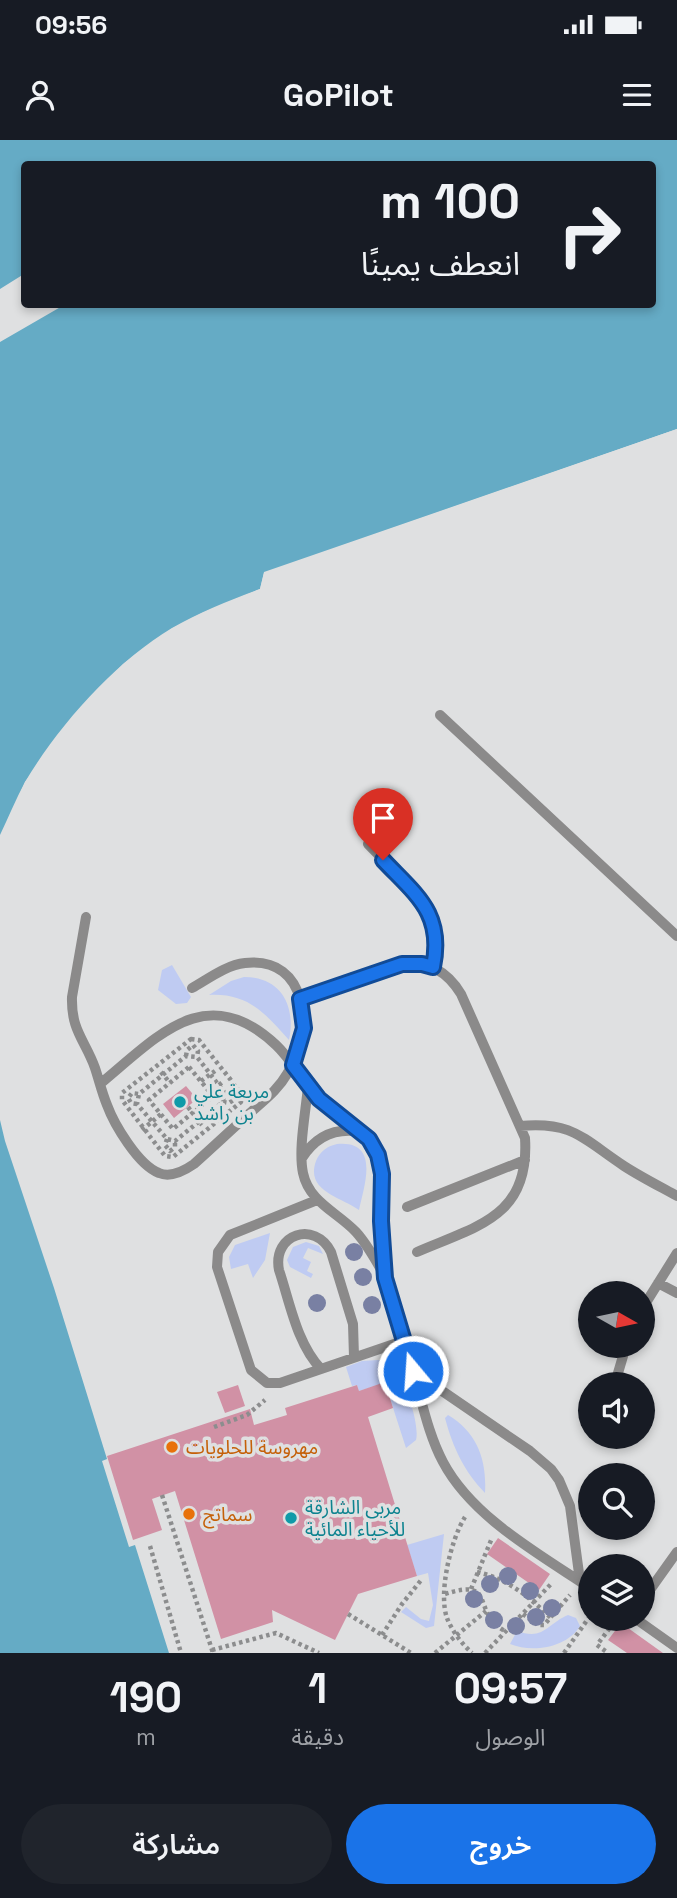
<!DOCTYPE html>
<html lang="ar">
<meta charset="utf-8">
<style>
body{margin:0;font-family:"Space Grotesk","Noto Sans Arabic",sans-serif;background:#20242c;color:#f1f3f6;direction:rtl;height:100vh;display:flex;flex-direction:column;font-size:26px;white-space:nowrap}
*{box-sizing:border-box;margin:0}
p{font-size:23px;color:#9ea1a6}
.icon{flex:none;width:38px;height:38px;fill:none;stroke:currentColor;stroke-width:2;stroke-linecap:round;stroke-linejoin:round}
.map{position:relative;height:1513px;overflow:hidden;direction:ltr}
.details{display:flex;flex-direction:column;background:#171b24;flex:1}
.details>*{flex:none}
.banner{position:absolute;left:21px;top:21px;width:635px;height:147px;border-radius:7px;box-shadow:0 4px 10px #0003;direction:rtl;background:#171b24;color:#f1f3f6;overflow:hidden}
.needle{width:46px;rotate:99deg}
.tools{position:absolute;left:578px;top:1141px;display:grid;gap:14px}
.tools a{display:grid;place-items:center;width:77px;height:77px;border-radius:50%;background:#171b24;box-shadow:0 4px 10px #0003;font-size:35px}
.pin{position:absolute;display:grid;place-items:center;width:60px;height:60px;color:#fff;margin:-72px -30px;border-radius:50% 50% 50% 0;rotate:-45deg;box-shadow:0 0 7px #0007}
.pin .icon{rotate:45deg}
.me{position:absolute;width:77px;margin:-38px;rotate:342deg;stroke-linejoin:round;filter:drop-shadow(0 0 5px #0008)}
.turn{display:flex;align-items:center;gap:24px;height:147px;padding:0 21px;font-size:32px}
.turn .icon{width:91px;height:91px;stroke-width:2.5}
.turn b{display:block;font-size:49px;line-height:60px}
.eta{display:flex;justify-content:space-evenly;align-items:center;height:119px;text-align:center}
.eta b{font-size:42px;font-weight:600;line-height:49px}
.primary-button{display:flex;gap:14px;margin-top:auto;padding:14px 21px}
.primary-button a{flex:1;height:80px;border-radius:42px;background:#1a73e8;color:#fff;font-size:28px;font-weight:600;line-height:80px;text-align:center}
.primary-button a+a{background:#20242c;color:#f1f3f6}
.status{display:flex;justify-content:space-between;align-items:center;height:49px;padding:0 35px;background:#171b24;direction:ltr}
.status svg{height:19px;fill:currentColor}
header{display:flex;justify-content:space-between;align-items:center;height:91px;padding:0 21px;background:#171b24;font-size:32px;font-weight:600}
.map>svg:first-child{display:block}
</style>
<div class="status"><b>09:56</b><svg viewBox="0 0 49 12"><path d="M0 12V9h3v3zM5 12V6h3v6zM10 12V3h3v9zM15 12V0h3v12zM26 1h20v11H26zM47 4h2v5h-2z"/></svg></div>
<header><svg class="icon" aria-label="menu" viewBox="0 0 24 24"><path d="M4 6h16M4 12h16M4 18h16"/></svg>GoPilot<svg class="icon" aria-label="person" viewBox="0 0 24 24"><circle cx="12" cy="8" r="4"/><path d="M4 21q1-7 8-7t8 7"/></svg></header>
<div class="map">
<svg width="677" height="1513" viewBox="0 0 677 1513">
<rect width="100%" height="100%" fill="#dfe0e1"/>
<path fill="#bfcbf2" d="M172,825L191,857L187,863L176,864L158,850L162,830Z
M244,837C282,837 296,867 289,900C265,873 248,853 209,855L231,841Z
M337,1004C381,1000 364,1046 359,1070C341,1057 305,1051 316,1021C320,1011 328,1006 337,1004Z
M270,1093L265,1120L253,1138L248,1124L231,1129L229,1117L235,1105Z
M306,1102L319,1106L323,1114L308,1108L303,1118L311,1122L307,1131L313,1134L311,1138L290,1127L287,1120L293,1107Z
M378,1220C386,1222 392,1225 397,1231C406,1243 420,1286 416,1300L406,1308L385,1243L359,1251L357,1245L352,1246L346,1227L362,1221Z
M448,1275C477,1292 487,1320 485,1353C464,1331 453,1308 445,1278Z
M444,1394L434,1486L426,1488L401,1472L406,1467L421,1479L429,1481L433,1465L428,1433L417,1436L407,1405Z
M568,1475L576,1478L580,1486C567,1508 532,1513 510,1504L517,1491C544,1501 548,1483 568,1475Z"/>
<path fill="#65abc5" d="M0,0H677V289L264,432L260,449C230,460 200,472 172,488C115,522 59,585 25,642C16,659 8,678 0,695V202L64,165L653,164V24H24V134L0,149Z
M0,980L5,1001L54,1148L107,1319L102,1321L129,1407L135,1405L169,1513H0Z"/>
<path fill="#dfe0e1" d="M677,289V293L267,435L262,452L204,476L173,492L125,526L81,574L28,644L3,697L0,699L25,642L51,606L78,572L123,524L171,489L202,473L260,449L264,433Z"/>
<path fill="#d191a5" d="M186,946L197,959L174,978L163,964Z
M385,1242L393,1268L368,1277L417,1436L358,1454L335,1500L272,1470L273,1482L221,1499L175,1351L152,1359L162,1390L133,1400L107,1316L250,1269L254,1285L287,1275L285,1268L357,1245L359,1251Z
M238,1245L245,1266L225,1273L217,1252Z
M498,1398L550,1434L539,1450L487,1414Z
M621,1483L663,1513H627L608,1500Z"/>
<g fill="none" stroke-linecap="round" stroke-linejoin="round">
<path stroke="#8c8d8e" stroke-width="4.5" stroke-dasharray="3.5 3.5" stroke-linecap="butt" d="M191,899L199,900L242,954L241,962L173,1017L165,1016L122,960V953Z
M186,916L187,910L193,905L198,911L197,917
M189,927L213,956L173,989L149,960Z
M161,932L170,943
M201,941L215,931
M219,945L224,941
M223,962L229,963L235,959L231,953L224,952
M137,964L131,963L128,958L132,953L139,954L186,916L197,917L224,952L223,962L175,1001L167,999L137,964L139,954
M188,967L202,985
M142,990L161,974
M167,999L165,1005L170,1011L175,1007V1001
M214,1287L247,1275L265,1260
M162,1355L213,1513
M465,1377C451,1399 438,1453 447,1478C452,1491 462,1504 472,1513
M150,1406L181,1513
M477,1432C508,1439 528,1456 551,1478
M471,1449L492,1398
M445,1454C498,1437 470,1472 505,1491
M348,1474L411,1513
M523,1474L538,1485H544L570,1455
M604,1479L612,1485L597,1505L608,1513
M382,1495L402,1464L422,1439
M212,1510L276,1493L319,1513
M435,1513L486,1471
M485,1513L552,1443
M564,1513L590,1476"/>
<path stroke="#8b8a8a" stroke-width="10" d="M440,575L677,796
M368,704C404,742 445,768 433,827
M86,777L72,857C71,891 85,900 95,928C99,940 102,953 107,965C114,984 138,1025 159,1033C171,1038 184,1031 194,1024C213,1007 231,990 250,973C263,961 278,950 287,934C314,893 310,816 245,823C226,825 208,839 192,848
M300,859L402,824C429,821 447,831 461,854L525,998C530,1077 477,1086 417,1112
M100,944C157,897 206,839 276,905C293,921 303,943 320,959C339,979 370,989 379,1018C384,1033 381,1049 381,1065C381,1081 382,1097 383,1113C385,1153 401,1193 413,1231C422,1261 428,1294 443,1322C472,1377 539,1414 590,1448
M308,946C306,971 298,1009 303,1033C309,1062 337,1072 356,1092C367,1104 375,1119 383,1133
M520,986C573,981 583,999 624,1026C641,1037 659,1046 677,1056
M302,1018C316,996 336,987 362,992
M317,1060L230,1095L218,1112L217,1127L251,1230L267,1243H280L403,1201
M407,1067L525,1020
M658,1143L677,1153
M642,1169L677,1113
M321,1229C297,1204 290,1163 279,1130C272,1094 315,1080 331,1112L353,1184L354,1217
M413,1231L530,1311L551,1329L559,1340L570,1366L580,1441
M618,1233L626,1206
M642,1461L677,1412
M636,1479L677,1508"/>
</g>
<g fill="#7980a3">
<circle cx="354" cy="1112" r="9"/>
<circle cx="363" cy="1137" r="9"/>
<circle cx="317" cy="1163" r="9"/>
<circle cx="372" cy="1165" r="9"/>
<circle cx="508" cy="1436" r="9"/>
<circle cx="490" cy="1444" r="9"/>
<circle cx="530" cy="1451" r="9"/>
<circle cx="474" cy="1459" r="9"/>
<circle cx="552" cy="1468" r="9"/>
<circle cx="536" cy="1477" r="9"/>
<circle cx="494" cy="1480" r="9"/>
<circle cx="516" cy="1486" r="9"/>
</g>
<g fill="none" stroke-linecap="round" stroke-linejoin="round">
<defs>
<path id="route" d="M383,720C416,755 444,773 433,827L422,824H402L300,859L304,888L293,925L319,959L369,999L378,1015L382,1034L381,1081L385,1138L413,1231"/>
</defs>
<use href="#route" stroke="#114b97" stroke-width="18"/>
<use href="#route" stroke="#1a73e8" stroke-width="12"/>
</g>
<g fill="#0f9aa8" stroke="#dfe0e1" stroke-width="2.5">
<circle cx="180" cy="962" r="7"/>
<circle cx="291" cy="1378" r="7"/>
</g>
<g fill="#e8710a" stroke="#dfe0e1" stroke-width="2.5">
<circle cx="172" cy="1307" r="7"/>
<circle cx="189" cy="1374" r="7"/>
</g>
<g text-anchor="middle" stroke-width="7" stroke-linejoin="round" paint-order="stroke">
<g font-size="19" fill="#0d838f" stroke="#dfe0e1" text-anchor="start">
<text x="194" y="958">مربعة علي<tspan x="194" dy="22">بن راشد</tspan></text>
<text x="305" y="1374">مربى الشارقة<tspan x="305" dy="22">للأحياء المائية</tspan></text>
</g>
<g font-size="19" fill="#c56008" stroke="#dfe0e1" text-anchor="start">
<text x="186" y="1314">مهروسة للحلويات</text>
<text x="203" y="1381">سماتج</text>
</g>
</g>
</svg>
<div class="tools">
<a><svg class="needle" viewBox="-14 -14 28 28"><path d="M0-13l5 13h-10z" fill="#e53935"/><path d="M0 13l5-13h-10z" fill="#9ea1a6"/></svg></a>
<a><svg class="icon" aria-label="sound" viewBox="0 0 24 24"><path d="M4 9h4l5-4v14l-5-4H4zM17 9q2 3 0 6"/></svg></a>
<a><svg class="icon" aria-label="search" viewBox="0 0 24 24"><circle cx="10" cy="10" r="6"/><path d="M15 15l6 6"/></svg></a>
<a><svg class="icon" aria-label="layers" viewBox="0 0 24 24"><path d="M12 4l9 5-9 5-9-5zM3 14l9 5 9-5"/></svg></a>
</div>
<div class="pin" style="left:383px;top:720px;background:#d93025"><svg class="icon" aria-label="arrive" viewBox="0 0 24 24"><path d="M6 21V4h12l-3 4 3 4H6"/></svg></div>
<svg class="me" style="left:413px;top:1231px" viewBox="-20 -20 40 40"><circle r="17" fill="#1a73e8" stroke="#fff" stroke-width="3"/><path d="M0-11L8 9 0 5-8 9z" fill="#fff"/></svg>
<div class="banner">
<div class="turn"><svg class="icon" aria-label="right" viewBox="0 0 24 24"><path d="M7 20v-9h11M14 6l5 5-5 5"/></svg><div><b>100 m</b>انعطف يمينًا</div></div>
</div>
</div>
<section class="details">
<div class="eta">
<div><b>09:57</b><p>الوصول</p></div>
<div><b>1</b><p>دقيقة</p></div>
<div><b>190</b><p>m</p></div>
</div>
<div class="primary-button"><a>خروج</a><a>مشاركة</a></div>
</section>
